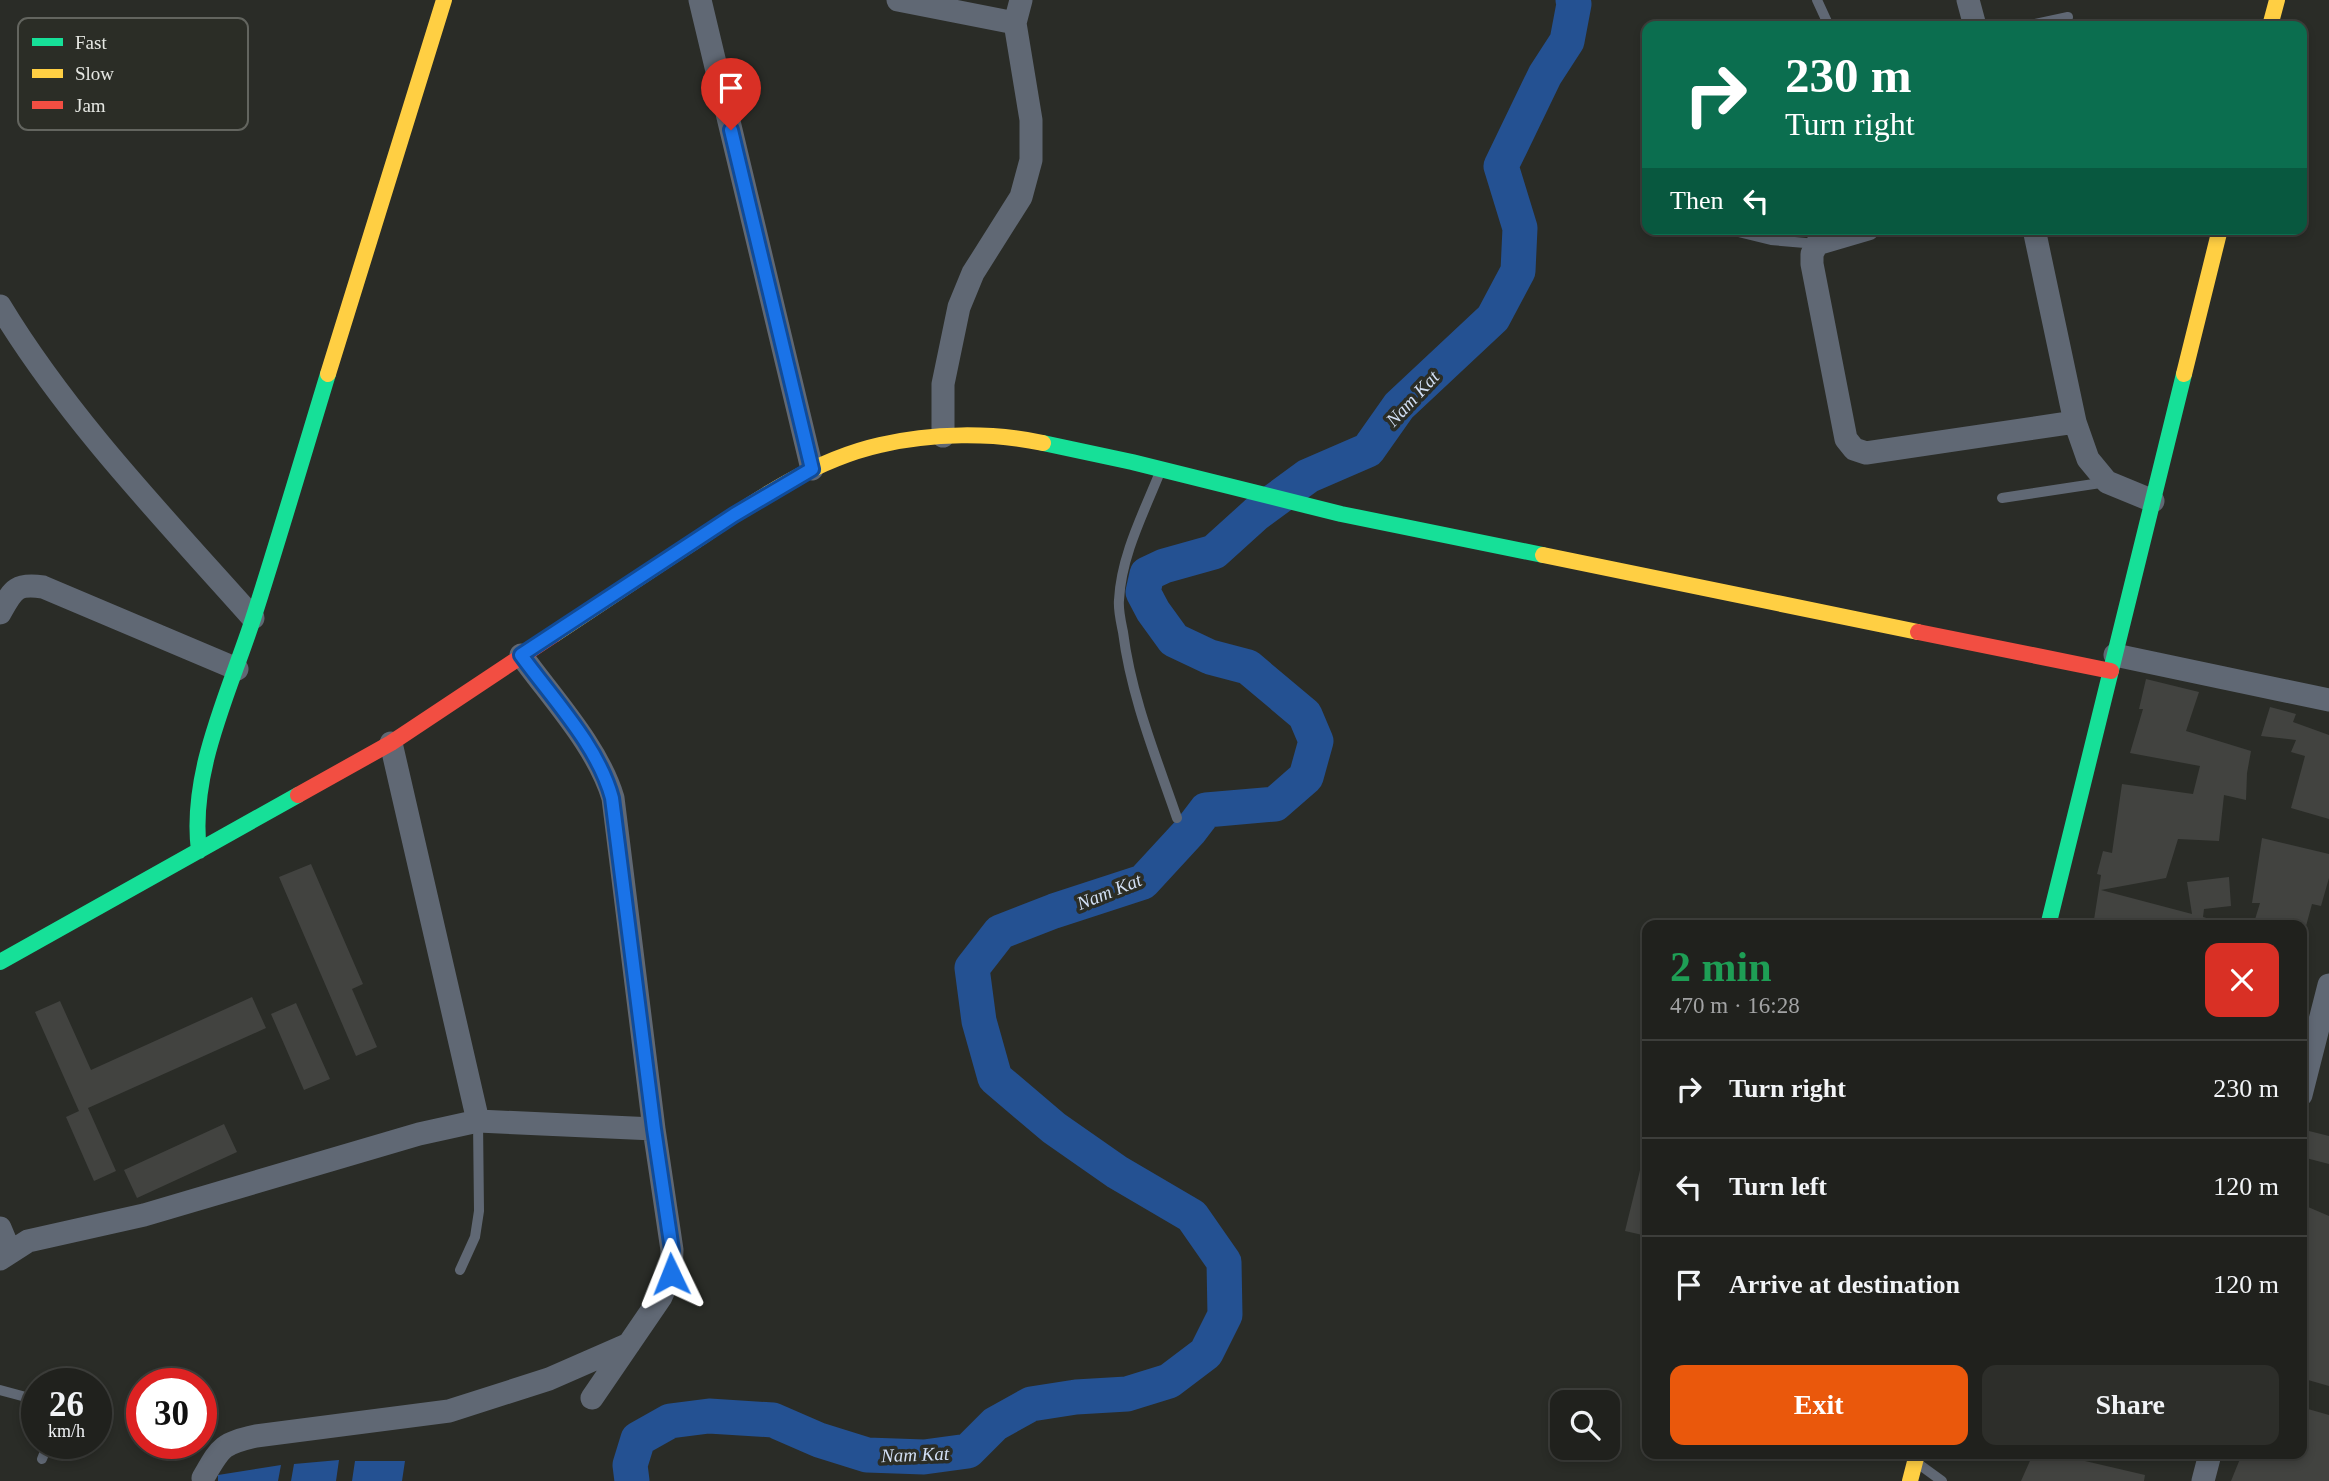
<!DOCTYPE html>
<meta charset="utf-8">
<style>
body{margin:0;font-family:"Times New Roman",serif;background:#2d2e2a;color:#f1f3f6;height:100vh;display:flex;flex-direction:column;font-size:26px;white-space:nowrap}
*{box-sizing:border-box;margin:0}
p{font-size:23px;color:#a2a3a4}
.icon{flex:none;width:38px;height:38px;fill:none;stroke:currentColor;stroke-width:2;stroke-linecap:round;stroke-linejoin:round}
.map{position:relative;flex:1;overflow:hidden}
.sheet{position:absolute;left:1642px;top:920px;width:665px;height:539px;display:flex;flex-direction:column;background:#20211d;border-radius:14px;box-shadow:0 4px 10px #0003,0 0 0 2px #3d3e3b}
.sheet>*{flex:none}
.hud{position:absolute;left:1642px;top:21px;width:665px;height:214px;border-radius:14px;box-shadow:0 4px 10px #0003,0 0 0 2px #3d3e3b;background:#0b6e4f;color:#fff;overflow:hidden}
.tools{position:absolute;left:1550px;top:1390px;display:grid;gap:14px}
.tools a{display:grid;place-items:center;width:70px;height:70px;border-radius:14px;background:#20211d;box-shadow:0 4px 10px #0003,0 0 0 2px #3d3e3b;font-size:35px}
.speed{position:absolute;left:21px;top:1368px;display:flex;gap:14px;font-size:35px;font-weight:700;text-align:center}
.speed>*{display:grid;place-content:center;width:91px;height:91px;border-radius:50%;background:#20211d;box-shadow:0 4px 10px #0003,0 0 0 2px #3d3e3b;line-height:1}
.speed small{font-size:18px;font-weight:400}
.speed .limit{border:10px solid #d22;background:#fff;color:#111}
.pin{position:absolute;display:grid;place-items:center;width:60px;height:60px;color:#fff;margin:-72px -30px;border-radius:50% 50% 50% 0;rotate:-45deg;box-shadow:0 0 7px #0007}
.pin .icon{rotate:45deg}
.me{position:absolute;width:77px;margin:-38px;rotate:358deg;stroke-linejoin:round;filter:drop-shadow(0 0 5px #0008)}
.turn{display:flex;align-items:center;gap:24px;height:147px;padding:0 28px;font-size:32px}
.turn .icon{width:91px;height:91px;stroke-width:2.5}
.turn b{display:block;font-size:49px;line-height:60px}
.then{display:flex;align-items:center;height:66px;padding:0 28px;background:#0003;gap:14px;font-size:26px}
.round{display:grid;place-items:center;flex:none;width:74px;height:74px;border-radius:14px;background:#2d2e2a}
.head{display:flex;align-items:center;justify-content:space-between;height:119px;padding:0 28px}
h1{font-size:42px;font-weight:700;line-height:52px;color:#1e9e55}
.cta{display:flex;gap:14px;margin-top:auto;padding:14px 28px}
.cta a{flex:1;height:80px;border-radius:14px;background:#ea580c;color:#fff;font-size:28px;font-weight:700;line-height:80px;text-align:center}
.cta a+a{background:#2d2e2a;color:#f1f3f6}
ul{padding:0;list-style:none}
li{display:flex;align-items:center;gap:21px;height:98px;padding:0 28px;border-top:2px solid #3d3e3b}
li div{flex:1}
li b{display:block;font-size:26px}
li em{font-style:normal}
.map>svg:first-child{display:block}
</style>
<div class="map">
<svg width="2329" height="1481" viewBox="0 0 2329 1481">
<rect width="100%" height="100%" fill="#2a2c27"/>
<path fill="#245192" d="M339,1460L336,1481H291L294,1464Z
M355,1461H405L402,1481H352Z
M281,1465L278,1481H218V1475Z"/>
<g fill="none" stroke-linecap="round" stroke-linejoin="round">
<path stroke="#245192" stroke-width="35" d="M632,1481L630,1465L638,1439L670,1421L709,1416L773,1420L819,1440L867,1455L924,1457L968,1451L995,1424L1031,1404L1076,1397L1127,1394L1169,1381L1206,1353L1225,1315L1224,1262L1192,1216L1117,1172L1054,1128L995,1078L979,1021L972,968L1000,932L1054,911L1143,882L1190,831L1206,810L1275,804L1306,777L1316,741L1305,715L1248,667L1210,657L1174,640L1153,611L1143,592L1147,574L1164,566L1214,552L1256,514L1308,476L1368,450L1399,406L1493,318L1518,271L1520,228L1501,166L1545,75L1567,41L1574,4L1573,0"/>
</g>
<path fill="#424340" d="M2146,679L2199,692L2186,731L2251,751L2247,773L2246,800L2224,795L2219,841L2178,839L2166,878L2101,890L2192,914L2187,882L2229,877L2231,906L2204,909L2203,917L2216,921V926H2093L2101,875L2097,874L2103,851L2112,853L2122,784L2193,794L2200,766L2130,753L2143,709H2139Z
M2270,707L2296,714L2293,722L2329,735V819L2291,808L2305,756L2291,752L2296,740L2261,736Z
M2262,838L2329,854V878L2321,906L2312,904L2306,926H2253L2260,903H2252Z
M311,864L363,984L352,989L377,1047L356,1056L279,877Z
M252,997L266,1028L88,1108L116,1171L94,1181L66,1117L79,1111L35,1012L60,1001L91,1070Z
M296,1003L330,1079L304,1090L271,1014Z
M224,1124L237,1152L137,1198L124,1170Z
M2305,1130L2329,1136V1164L2302,1157Z
M1641,1166L1647,1167V1236L1625,1231Z
M2301,1204L2329,1216V1386L2301,1378Z
M2301,1407L2329,1415V1481H2231L2242,1454H2301Z
M2033,1454H2055L2145,1475L2144,1481H2021Z"/>
<g fill="none" stroke-linecap="round" stroke-linejoin="round">
<path stroke="#606874" stroke-width="10" d="M1817,0L1829,26
M2025,26L2068,17
M1726,229L1771,240L1817,244
M1160,472C1144,512 1121,556 1119,600C1118,610 1121,622 1123,632C1131,696 1156,757 1177,818
M2002,498L2107,482
M460,1270L475,1237L479,1211L478,1121
M0,1390L37,1400
M42,1459L48,1444
M1920,1465L1942,1481"/>
<path stroke="#606874" stroke-width="23" d="M700,0L812,469
M898,0L1015,23
M1968,0L1975,26
M1868,229L1817,244L1812,254V264L1846,439L1854,449L1866,453L2075,422
M2034,229L2075,422L2088,459L2107,482L2153,501
M0,306C69,420 165,519 253,618
M943,436V384L959,307L973,273L1021,197L1031,160V120L1015,23L1021,0
M0,613C13,590 15,583 43,587L237,669
M521,655C552,698 598,747 613,798L654,1129L672,1250L671,1274L661,1297L592,1398
M2115,655L2329,700
M391,743L478,1121
M2301,1095L2329,985
M0,1228L10,1252
M0,1259L28,1241L144,1215L419,1134L478,1121L654,1129
M203,1478C221,1447 221,1444 256,1436L449,1411L549,1379L629,1344
M2203,1481L2210,1454"/>
<path stroke="#16e098" stroke-width="16" d="M1043,443L1132,462L1341,514L1543,555
M199,851C189,773 229,693 253,619C279,538 303,456 328,374
M2048,926L2184,374
M0,962L298,795"/>
<path stroke="#ffcf43" stroke-width="16" d="M2270,26L2277,0
M328,374L444,0
M2184,374L2220,229
M1543,555L1918,632
M555,634C602,603 649,571 697,540C753,502 813,460 880,445C931,433 992,432 1043,443
M1910,1481L1917,1454"/>
<path stroke="#f24e42" stroke-width="16" d="M1918,632L2111,671
M298,795L391,743L555,634"/>
</g>
<g fill="none" stroke-linecap="round" stroke-linejoin="round">
<defs>
<path id="route" d="M671,1274L672,1250L654,1129L612,798C598,746 553,699 521,655L734,515L812,469L731,130"/>
</defs>
<use href="#route" stroke="#114b97" stroke-width="18"/>
<use href="#route" stroke="#1a73e8" stroke-width="12"/>
</g>
<g text-anchor="middle" stroke-width="7" stroke-linejoin="round" paint-order="stroke">
<g font-size="19" font-style="italic" fill="#d2dff4" stroke="#2b2d26">
<text transform="translate(1412 398) rotate(-47)" y="7">Nam Kat</text>
<text transform="translate(1109 891) rotate(-22)" y="7">Nam Kat</text>
<text transform="translate(915 1454) rotate(-2)" y="7">Nam Kat</text>
</g>
</g>
<rect x="18" y="18" width="230" height="112" rx="10" fill="#2b2d26" stroke="#63655f" stroke-width="2"/>
<rect x="32" y="38" width="31" height="8" fill="#16e098"/>
<rect x="32" y="69" width="31" height="9" fill="#ffcf43"/>
<rect x="32" y="101" width="31" height="8" fill="#f24e42"/>
<g font-size="19" fill="#e6e8e3">
<text x="75" y="49">Fast</text>
<text x="75" y="80">Slow</text>
<text x="75" y="112">Jam</text>
</g>
</svg>
<div class="tools">
<a><svg class="icon" aria-label="search" viewBox="0 0 24 24"><circle cx="10" cy="10" r="6"/><path d="M15 15l6 6"/></svg></a>
</div>
<div class="speed"><div>26<small>km/h</small></div><div class="limit">30</div></div>
<div class="pin" style="left:731px;top:130px;background:#d93025"><svg class="icon" aria-label="arrive" viewBox="0 0 24 24"><path d="M6 21V4h12l-3 4 3 4H6"/></svg></div>
<svg class="me" style="left:671px;top:1274px" viewBox="-20 -20 40 40"><path d="M0-17L14 15 0 8-14 15z" fill="#1a73e8" stroke="#fff" stroke-width="4"/></svg>
<div class="hud">
<div class="turn"><svg class="icon" aria-label="right" viewBox="0 0 24 24"><path d="M7 20v-9h11M14 6l5 5-5 5"/></svg><div><b>230 m</b>Turn right</div></div>
<div class="then">Then<svg class="icon" aria-label="left" viewBox="0 0 24 24"><path d="M17 20v-9H6M10 6l-5 5 5 5"/></svg></div>
</div>
<section class="sheet">
<div class="head"><div><h1>2 min</h1><p>470 m · 16:28</p></div><a class="round" style="background:#d93025;color:#fff"><svg class="icon" aria-label="close" viewBox="0 0 24 24"><path d="M6 6l12 12M18 6L6 18"/></svg></a></div>
<ul>
<li><svg class="icon" aria-label="right" viewBox="0 0 24 24"><path d="M7 20v-9h11M14 6l5 5-5 5"/></svg><div><b>Turn right</b></div><em>230 m</em></li>
<li><svg class="icon" aria-label="left" viewBox="0 0 24 24"><path d="M17 20v-9H6M10 6l-5 5 5 5"/></svg><div><b>Turn left</b></div><em>120 m</em></li>
<li><svg class="icon" aria-label="arrive" viewBox="0 0 24 24"><path d="M6 21V4h12l-3 4 3 4H6"/></svg><div><b>Arrive at destination</b></div><em>120 m</em></li>
</ul>
<div class="cta"><a>Exit</a><a>Share</a></div>
</section>
</div>
